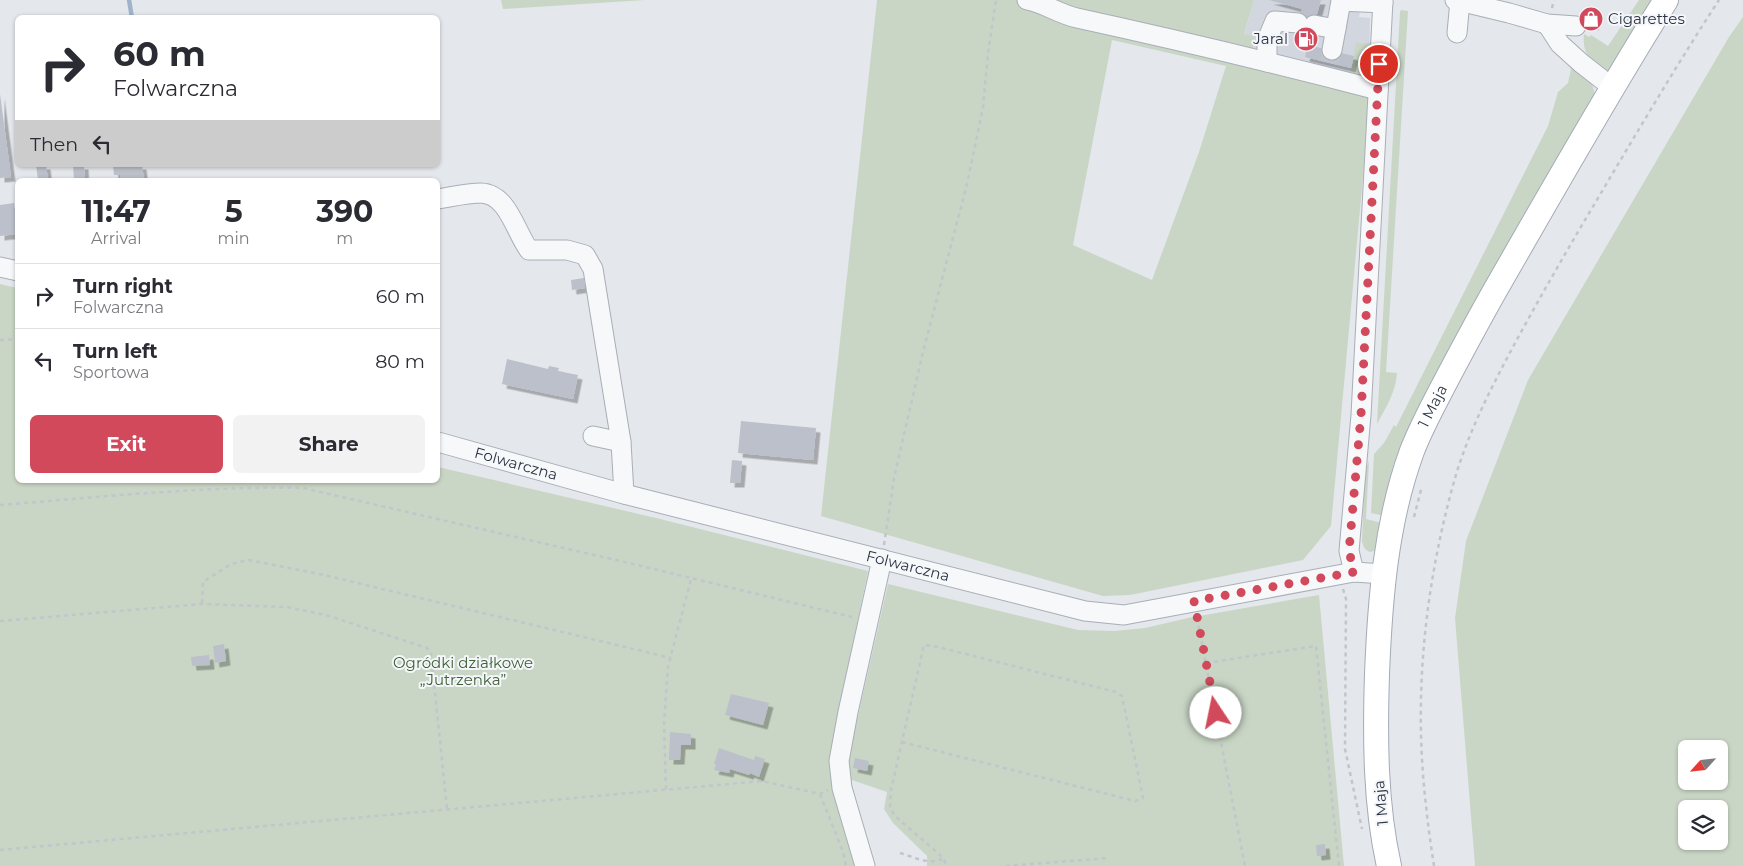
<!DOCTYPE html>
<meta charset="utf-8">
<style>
body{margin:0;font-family:Montserrat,sans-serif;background:#f2f2f3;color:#2b2b33;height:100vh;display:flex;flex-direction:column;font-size:19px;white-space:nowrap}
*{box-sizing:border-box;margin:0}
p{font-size:16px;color:#7c7c81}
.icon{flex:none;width:28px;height:28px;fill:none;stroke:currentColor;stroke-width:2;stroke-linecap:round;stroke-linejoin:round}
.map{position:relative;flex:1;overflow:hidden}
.drawer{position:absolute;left:15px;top:178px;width:425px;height:305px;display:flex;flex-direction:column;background:#fff;border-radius:8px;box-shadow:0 1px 4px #0004}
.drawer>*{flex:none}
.banner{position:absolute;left:15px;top:15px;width:425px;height:152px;border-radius:8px;box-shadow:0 1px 4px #0004;background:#fff;color:#2b2b33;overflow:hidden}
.needle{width:32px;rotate:243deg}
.fabs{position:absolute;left:1678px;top:740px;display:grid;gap:10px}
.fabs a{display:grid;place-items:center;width:50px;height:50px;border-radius:8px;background:#fff;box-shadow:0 1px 4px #0004;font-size:25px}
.pin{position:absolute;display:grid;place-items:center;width:42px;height:42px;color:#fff;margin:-21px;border:2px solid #fff;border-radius:50%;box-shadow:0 1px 5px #0007}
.me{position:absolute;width:55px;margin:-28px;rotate:349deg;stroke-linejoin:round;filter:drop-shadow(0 0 4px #0008)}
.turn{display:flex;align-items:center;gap:18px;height:105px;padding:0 15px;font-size:22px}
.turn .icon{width:65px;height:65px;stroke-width:2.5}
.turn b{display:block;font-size:35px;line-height:42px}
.then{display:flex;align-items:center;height:48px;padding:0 15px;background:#0003;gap:10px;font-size:19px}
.eta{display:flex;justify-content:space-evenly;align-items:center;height:85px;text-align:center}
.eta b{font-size:30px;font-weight:700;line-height:35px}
.cta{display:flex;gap:10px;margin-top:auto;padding:10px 15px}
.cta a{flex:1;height:58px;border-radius:8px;background:#d1495b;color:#fff;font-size:20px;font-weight:700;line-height:58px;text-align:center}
.cta a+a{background:#f2f2f3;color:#2b2b33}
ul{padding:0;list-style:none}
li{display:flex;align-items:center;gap:15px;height:65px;padding:0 15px;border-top:1px solid #e1e1e2}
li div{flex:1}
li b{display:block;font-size:19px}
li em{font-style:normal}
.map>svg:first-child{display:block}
</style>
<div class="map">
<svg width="1743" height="866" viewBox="0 0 1743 866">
<defs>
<filter id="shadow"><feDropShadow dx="4.5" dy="4.5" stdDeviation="0" flood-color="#0004"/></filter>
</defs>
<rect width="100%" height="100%" fill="#e4e7ec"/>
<path fill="#d2d6de" d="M1254,0H1362L1359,17L1370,18L1369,79L1241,46Z"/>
<path fill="#c9d6c5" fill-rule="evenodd" d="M501,0H645L503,9Z
M877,0H1254L1244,34L1255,37L1252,49L1371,89L1331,526L1303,560L1130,595L1103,596L821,516ZM1112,40L1226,66L1199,152L1152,280L1073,245Z
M1639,0H1657L1610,71L1605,72C1591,59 1582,55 1584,34L1589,37L1591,35L1608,46Z
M1401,10L1408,11L1386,372L1397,373C1396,392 1386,407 1377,424L1400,12Z
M1743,17V866H1475L1455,618L1466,541L1528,380L1729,37ZM1686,749H1719V781H1686ZM1686,809H1719V841H1686Z
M1356,43L1370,44L1369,79H1349Z
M1569,63C1580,72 1596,80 1594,96L1385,516L1371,513L1374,454L1384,443L1394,425L1396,427L1548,126L1558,92L1568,83L1571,69L1568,64Z
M0,284L17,288L18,480H438V467L656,518L868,571L832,743L833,779L858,866H0Z
M1369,461L1366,519L1382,523L1378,549L1371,552C1365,551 1363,546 1362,541L1365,471Z
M888,584L1078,630L1114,631L1145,628L1188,618L1319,595L1344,866H927V856L893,823L884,809L887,792L846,778V769Z"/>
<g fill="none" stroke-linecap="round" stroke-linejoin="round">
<path stroke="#9fb4cc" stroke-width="4.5" d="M129,0L132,18"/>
</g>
<path fill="#bbc0ca" filter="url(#shadow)" d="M1269,0H1321L1310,39L1295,35L1302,9Z
M1589,13L1597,15L1594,26L1587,23Z
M1308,45L1354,56L1351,68L1305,57Z
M0,94L11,177L0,178Z
M36,165H46L48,180H38Z
M73,165H84L85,180H74Z
M113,165H142L144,180H120V175H114Z
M14,203L17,234L0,236V205Z
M584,278L585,288L572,290L571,280Z
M507,359L548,369L549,366L559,368L558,371L578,375L573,399L502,384Z
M741,421L816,428L813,460L738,453Z
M732,460L742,461L740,483H730Z
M224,644L226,661L215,663L213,646Z
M209,655L210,665L192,666L191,657Z
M731,694L769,703L763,725L725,715Z
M670,732L691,734V745H681L680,760H669Z
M719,748L754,760L755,756L765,759L759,777L750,773L749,775L730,769L729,773L714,770L716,764H714Z
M855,758L869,761L867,771L853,768Z
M1325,844L1326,855L1317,856L1316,845Z"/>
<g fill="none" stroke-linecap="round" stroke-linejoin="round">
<path stroke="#bfc3cb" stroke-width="19" stroke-dasharray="19 9" stroke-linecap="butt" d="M1329,63L1332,50"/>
<defs>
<g id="minor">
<path d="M1027,0C1044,3 1059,14 1077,18C1178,40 1278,64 1378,90"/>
<path d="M1455,0L1509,13L1547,24L1576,26"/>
<path d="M1547,24L1560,44L1581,63L1613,88"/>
<path d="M1314,25L1336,29"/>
<path d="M1457,33L1460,1"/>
<path d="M1332,50L1341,1L1383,3"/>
<path d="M1267,62V40L1275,21L1298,23"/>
<path d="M438,199C451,197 467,193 481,193C508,194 515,231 529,250H567L585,255L593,269L621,442L624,494"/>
<path d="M0,267L18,271"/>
<path d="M593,436L621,442"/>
<path id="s1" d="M438,442L624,494L1085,611L1124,615L1354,572L1384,574"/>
<path d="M1354,572L1349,551L1361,415L1383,0"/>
<path d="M865,866L842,788L839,761L848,712L882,559"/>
</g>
<g id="major">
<path id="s2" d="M1389,866C1375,804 1375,737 1377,674C1380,599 1386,522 1412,451C1422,425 1436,400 1449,375C1466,343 1483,311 1501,280C1555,186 1608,92 1666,0"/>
</g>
</defs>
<use href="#minor" stroke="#a9aeb7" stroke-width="21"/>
<use href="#major" stroke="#a3abb8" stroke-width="26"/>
<path stroke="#c2c5cb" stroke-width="2.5" stroke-dasharray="4 4" stroke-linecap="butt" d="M1552,8L1554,0
M0,340L18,339
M0,505C101,497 201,486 303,488L629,563L852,617
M1414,517L1422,486
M884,545L894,478L923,352L967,184L983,108L988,53L996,0
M1343,589L1346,599L1345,749L1362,829
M202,603L203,582L231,564L249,560L324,575L671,658
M1197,618L1245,866
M0,621L202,604L287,607L326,615L427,648L431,654L447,809
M1206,663L1316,646L1339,866
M902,742L1135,801L1143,798L1122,696L1116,692L938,647L924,645L891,790L890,808L895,816L940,855L948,866
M666,789L664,724L668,667L691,579
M820,794L843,852L846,866
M0,850L762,781L820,794L828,790
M900,853C914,857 928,865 942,859
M1006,866L1109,858
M1434,866C1431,846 1428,826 1426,805C1413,696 1425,584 1455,478C1469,431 1491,388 1514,345C1535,306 1557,268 1579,230C1625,153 1670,75 1719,0"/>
<use href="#minor" stroke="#f7f8fa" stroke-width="19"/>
<use href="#major" stroke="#fff" stroke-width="24"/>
</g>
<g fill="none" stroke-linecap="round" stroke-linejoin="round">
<path stroke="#d1495b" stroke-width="9" stroke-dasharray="0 16.2" d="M1216,713L1194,601L1354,572L1349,551L1361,415L1379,64"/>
</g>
<defs>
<symbol id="shop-disc" viewBox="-11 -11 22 22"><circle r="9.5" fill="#d1495b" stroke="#f4f6f9"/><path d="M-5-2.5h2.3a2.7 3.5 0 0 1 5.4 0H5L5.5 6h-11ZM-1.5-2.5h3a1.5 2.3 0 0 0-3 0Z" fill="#fff"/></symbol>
<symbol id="fuel-disc" viewBox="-11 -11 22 22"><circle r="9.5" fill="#d1495b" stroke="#f4f6f9"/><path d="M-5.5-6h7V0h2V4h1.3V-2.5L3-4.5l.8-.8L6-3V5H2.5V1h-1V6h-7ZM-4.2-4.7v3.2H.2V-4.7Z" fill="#fff"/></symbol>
</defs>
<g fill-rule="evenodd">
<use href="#shop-disc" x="1577" y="5" width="28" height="28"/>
<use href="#fuel-disc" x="1292" y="25" width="28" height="28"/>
</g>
<g text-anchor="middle" stroke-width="4" stroke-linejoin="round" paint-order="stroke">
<g font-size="15" fill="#2b3445" stroke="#f4f6f9" text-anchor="start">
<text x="1608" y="24">Cigarettes</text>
<text x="1288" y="44" text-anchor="end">Jaral</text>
</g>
<g font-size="15" fill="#2b3445" stroke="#f4f6f9">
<text dy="5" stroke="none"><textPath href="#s2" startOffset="469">1 Maja</textPath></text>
<text dy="5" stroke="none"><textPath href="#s1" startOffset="81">Folwarczna</textPath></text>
<text dy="5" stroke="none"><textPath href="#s1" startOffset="486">Folwarczna</textPath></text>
<text transform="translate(1381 803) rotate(-95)" y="5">1 Maja</text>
</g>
<g font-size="15" fill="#3f6138" stroke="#f4f6f9">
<text x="463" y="668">Ogródki działkowe<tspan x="463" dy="17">„Jutrzenka”</tspan></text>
</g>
</g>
</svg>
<div class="fabs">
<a><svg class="needle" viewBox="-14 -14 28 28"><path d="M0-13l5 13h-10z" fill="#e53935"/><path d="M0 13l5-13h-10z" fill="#7c7c81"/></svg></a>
<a><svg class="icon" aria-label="layers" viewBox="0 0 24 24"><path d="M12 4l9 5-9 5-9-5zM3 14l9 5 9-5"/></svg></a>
</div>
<div class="pin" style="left:1379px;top:64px;background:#d93025"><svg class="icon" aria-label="arrive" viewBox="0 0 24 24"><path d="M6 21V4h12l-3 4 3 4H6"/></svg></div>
<svg class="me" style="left:1216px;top:713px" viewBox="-20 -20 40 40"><circle r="19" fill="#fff"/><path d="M0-13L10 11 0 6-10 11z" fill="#d1495b"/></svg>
<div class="banner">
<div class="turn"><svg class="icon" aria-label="right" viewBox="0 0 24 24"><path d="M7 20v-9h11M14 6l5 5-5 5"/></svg><div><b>60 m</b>Folwarczna</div></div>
<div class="then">Then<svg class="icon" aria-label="left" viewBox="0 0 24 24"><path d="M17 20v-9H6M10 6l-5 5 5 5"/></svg></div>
</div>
<section class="drawer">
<div class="eta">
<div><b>11:47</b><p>Arrival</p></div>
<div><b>5</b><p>min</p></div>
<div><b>390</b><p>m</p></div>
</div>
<ul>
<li><svg class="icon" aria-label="right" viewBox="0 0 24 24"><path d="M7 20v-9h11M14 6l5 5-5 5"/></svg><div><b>Turn right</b><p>Folwarczna</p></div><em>60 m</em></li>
<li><svg class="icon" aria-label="left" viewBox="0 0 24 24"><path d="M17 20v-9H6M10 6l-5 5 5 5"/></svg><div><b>Turn left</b><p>Sportowa</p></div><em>80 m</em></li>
</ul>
<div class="cta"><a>Exit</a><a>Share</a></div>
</section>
</div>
